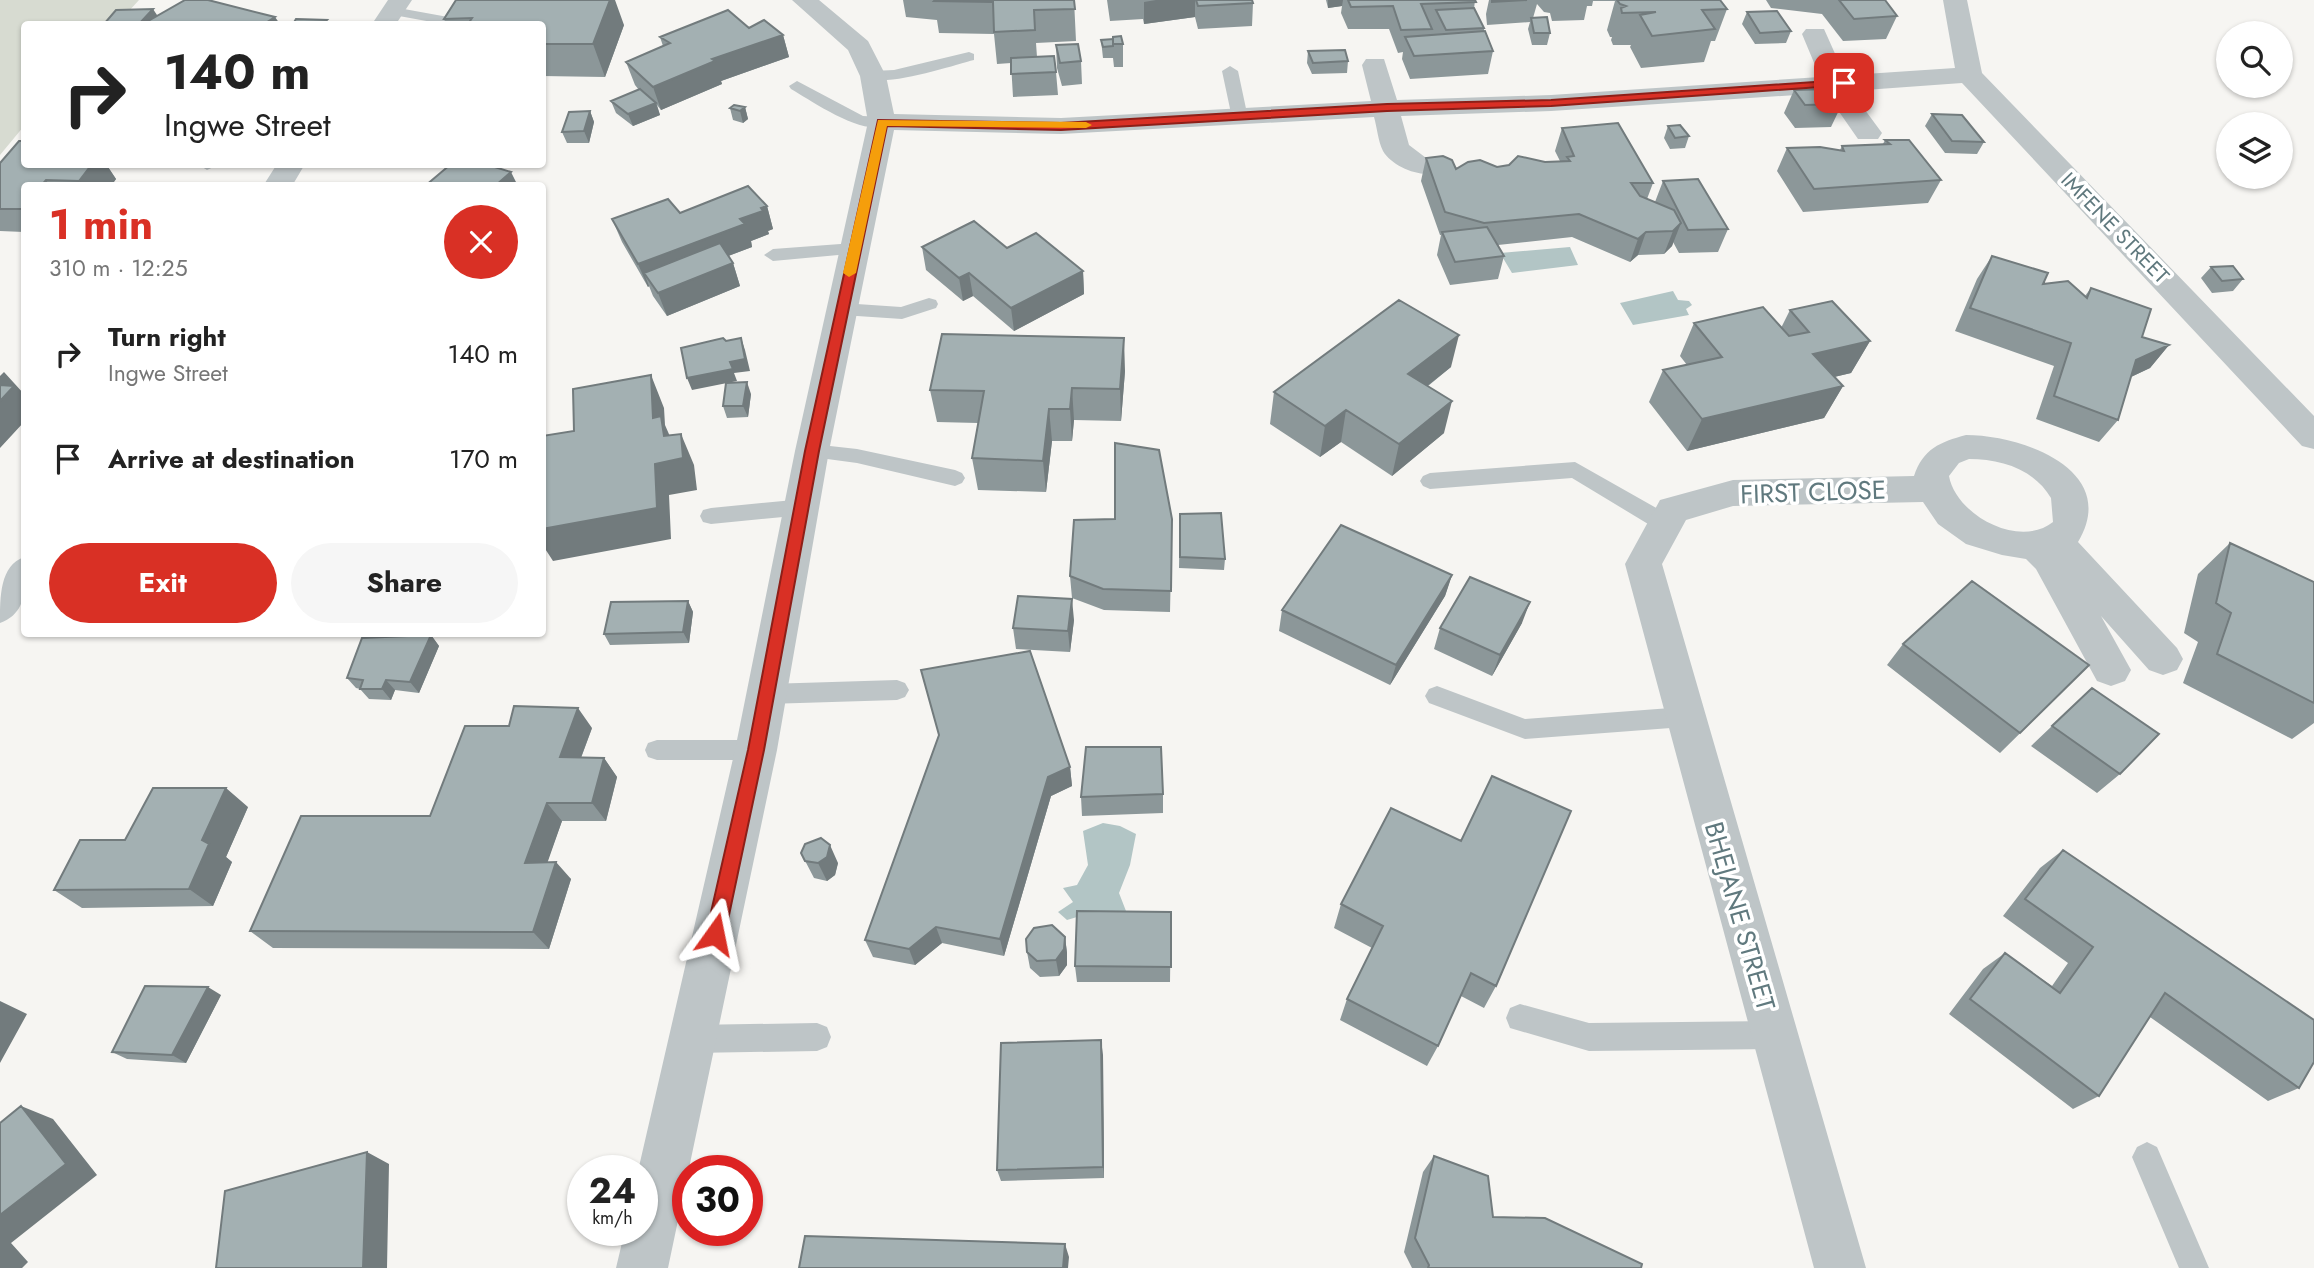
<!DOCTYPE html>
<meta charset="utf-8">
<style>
body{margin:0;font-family:Jost,sans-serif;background:#f6f6f6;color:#222;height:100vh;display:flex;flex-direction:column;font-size:26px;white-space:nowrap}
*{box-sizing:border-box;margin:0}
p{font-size:23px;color:#767676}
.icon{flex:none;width:38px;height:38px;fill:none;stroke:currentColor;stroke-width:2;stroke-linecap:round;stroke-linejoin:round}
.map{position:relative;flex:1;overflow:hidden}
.drawer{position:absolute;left:21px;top:182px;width:525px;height:455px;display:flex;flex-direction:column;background:#fff;border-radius:7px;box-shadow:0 2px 5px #0004}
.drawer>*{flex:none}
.hud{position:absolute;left:21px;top:21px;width:525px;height:147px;border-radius:7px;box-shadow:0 2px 5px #0004;background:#fff;color:#222;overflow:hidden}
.tools{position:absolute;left:2216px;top:21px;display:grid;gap:14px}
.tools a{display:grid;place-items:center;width:77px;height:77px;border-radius:50%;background:#fff;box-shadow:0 2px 5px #0004;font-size:35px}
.speed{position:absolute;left:567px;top:1155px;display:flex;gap:14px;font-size:35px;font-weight:700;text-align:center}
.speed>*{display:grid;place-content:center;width:91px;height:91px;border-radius:50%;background:#fff;box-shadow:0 2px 5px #0004;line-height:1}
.speed small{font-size:18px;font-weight:400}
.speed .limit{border:10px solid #d22;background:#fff;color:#111}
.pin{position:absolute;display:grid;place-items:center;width:60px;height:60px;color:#fff;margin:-30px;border-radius:14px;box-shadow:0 4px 10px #0006}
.me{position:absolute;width:77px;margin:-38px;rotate:12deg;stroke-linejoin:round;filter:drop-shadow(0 0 5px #0008)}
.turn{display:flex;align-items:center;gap:24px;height:147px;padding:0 28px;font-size:32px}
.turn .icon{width:91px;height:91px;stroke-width:2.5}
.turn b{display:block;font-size:49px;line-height:60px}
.round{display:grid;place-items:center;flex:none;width:74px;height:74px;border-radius:37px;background:#f6f6f6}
.head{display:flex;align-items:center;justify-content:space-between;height:119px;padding:0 28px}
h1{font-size:42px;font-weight:700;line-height:52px;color:#d93025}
.action{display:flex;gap:14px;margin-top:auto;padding:14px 28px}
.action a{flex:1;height:80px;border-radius:42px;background:#d93025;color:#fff;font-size:28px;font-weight:700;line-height:80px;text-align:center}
.action a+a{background:#f6f6f6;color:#222}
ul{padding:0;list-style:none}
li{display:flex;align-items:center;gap:21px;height:105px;padding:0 28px}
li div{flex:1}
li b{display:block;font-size:26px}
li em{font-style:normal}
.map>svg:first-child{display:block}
</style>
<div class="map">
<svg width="2314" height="1268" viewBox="0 0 2314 1268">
<rect width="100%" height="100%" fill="#f6f5f2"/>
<path fill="#d7dbd1" d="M0,0H139L117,24H24V126L0,155Z"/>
<path fill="#b2c5c5" d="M1570,247L1578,265L1512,273L1500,253Z
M1673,291L1678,300L1689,301L1692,305L1686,309L1689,315L1633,325L1620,303Z
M1103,823L1120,826L1136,834L1130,865L1119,893L1126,911L1106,923L1077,917L1067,920L1058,912L1073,902L1063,888L1077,885L1088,865L1083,831Z"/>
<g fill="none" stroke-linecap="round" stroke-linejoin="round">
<path fill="#bec5c7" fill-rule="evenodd" d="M393,7L459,19L466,23L443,24L388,14L386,11Z
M969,52L974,54V60C954,65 880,90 865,76L873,71L894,70Z
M1230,66L1238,71L1248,118L1240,123L1232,118L1222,71Z
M797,81L863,116L882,117L890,122C870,142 812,101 791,89L789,86Z
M220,164L207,170L199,165V164Z
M854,243L860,245L863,249L860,253L773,261L764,255L773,249Z
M929,298L936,300L938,304L936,308L902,319L842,315L833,309L842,303L901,307Z
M812,444L857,449L955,470L962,473L965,478L962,483L955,486L857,463L805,456L802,451L805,446Z
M1575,462L1674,518L1677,524L1674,530H1658L1572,478L1430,489L1423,486L1420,481L1423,476L1430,473Z
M804,499L811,501L815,507L811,513L804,515L711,524L703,522L700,516L703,510L711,508Z
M897,680L905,683L909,690L905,697L897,700L767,704L759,701L755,694L759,687L767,684Z
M1437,686L1525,719L1684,707L1692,710L1696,717L1692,724L1684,727L1525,739L1429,703L1425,696L1429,689Z
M657,740H756L765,743L768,750L765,757L756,760H657L648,757L645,750L648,743Z
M1520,1004L1589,1023L1774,1021L1784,1025L1788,1035L1784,1045L1774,1049L1589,1051L1510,1028L1506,1018L1510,1008Z
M817,1023L827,1027L831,1037L827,1047L817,1051L692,1053L682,1049L678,1039L682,1029L692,1025Z
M2147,1142L2157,1147L2209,1268H2179L2132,1157L2137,1147Z"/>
<path fill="#bec5c7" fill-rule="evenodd" d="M388,0H412L396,24H372Z
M792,0H819L868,41L886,76L894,114L1061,118L1371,101L1362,65L1366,59H1384L1397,100L1551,95L1820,77L1802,34L1806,29H1824L1841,67L1850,75L1955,68L1943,0H1967L1982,73L2314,416V449L2302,446L1962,83L1851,91L1882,133L1878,139H1858L1826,93L1551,111L1401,116L1409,145L1438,167L1434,173C1418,177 1392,166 1383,151C1378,141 1377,127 1374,117L1061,134L894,130L829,451L777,750L668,1268H616L625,1230H642V1171H638L735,750L795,451L868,122L860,76L848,50Z
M277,164H305L292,186H263Z
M1966,435C2022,435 2121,470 2078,542L2177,648L2183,659L2177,670L2163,675L2149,670L2101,616L2131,670L2125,681L2111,686L2097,681L2036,569L2026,559L2002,555L1966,544L1938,524L1923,502L1733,506L1686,520L1662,564L1866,1268H1814L1625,564L1660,500L1733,480L1914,476C1923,449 1940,442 1966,435ZM1969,459C2001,459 2034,469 2051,498L2053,522C2019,549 1956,515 1949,476L1959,463Z
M24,557C26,583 29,613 0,623C0,596 0,566 24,557Z"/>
</g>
<path fill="#8c9799" d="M456,0L624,25L605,77L542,76V24H446L444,19Z
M903,0H1074L1076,41L1036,43L1037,57L1056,72L1058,95L1013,97L1011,63L997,64L994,34L939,33L937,20L906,17Z
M1107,0H1252L1253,3L1252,26L1198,29L1195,17L1144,24L1143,19L1110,21Z
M1326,0H1475L1474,9L1484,28V31L1493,51L1488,74L1410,79L1402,59L1403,52L1398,53L1389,29H1348L1341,13L1342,6L1328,8Z
M1489,0H1720L1727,9L1715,41H1711L1704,62L1641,68L1630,47L1631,45H1613L1611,40L1612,37H1610L1607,30L1615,1H1593L1592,6H1587L1584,20L1552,21L1550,13L1544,12L1537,4L1533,18L1550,33L1547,45H1532L1528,29L1530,22L1487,25L1486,14Z
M1766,0H1885L1897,16L1886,39L1843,41L1822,14L1771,8Z
M1747,12L1791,31L1786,43L1755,44L1742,24Z
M749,28L783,35L789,57L721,81L722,84L661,110L657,105L660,115L633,126L616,113L611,101L639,90L635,85L626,62L663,46L660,37Z
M1101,40L1123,44V67H1114L1113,58H1103Z
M1056,45L1081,61L1082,84L1062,86L1057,68Z
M1308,51L1348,61L1347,73L1312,74L1307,63Z
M1794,90L1842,104L1831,127L1795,128L1784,113Z
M745,107L748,119L743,123L733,120L730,108Z
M590,111L594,122L589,143H567L562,132Z
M1932,114L1984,142L1977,154L1945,153L1925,126Z
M1668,126L1689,136L1685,148L1670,149L1664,138Z
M1562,128L1653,183L1647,199L1655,202L1663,181L1728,229L1718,252L1679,253L1673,242L1672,246L1664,254L1638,255L1630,262L1572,237L1498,245L1504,256L1498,279L1450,285L1437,255L1441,235H1440L1421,181L1426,158L1456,169L1497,167L1545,162L1560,161L1555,151Z
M1885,140L1941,180L1928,203L1803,212L1777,171L1787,148L1840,150L1842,146L1883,144Z
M0,163L24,164H106L116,179L111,186H24V232L0,231Z
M767,206L773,229L768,231L769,234L751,241L752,247L728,256L733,263L740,286L667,316L653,296L649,286L648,287L622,242L612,219Z
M922,247L1007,248L1083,271L1084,294L1014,331L973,296L963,301L926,270Z
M1992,256L2043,284L2085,296L2091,288L2142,337L2169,345L2150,368L2131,377L2118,420L2099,442L2036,419L2054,366L1955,331L1977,279Z
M2211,267L2243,279L2233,291L2212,293L2201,278Z
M1790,310L1870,341L1851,373L1834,377L1843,386L1824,418L1687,451L1649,402L1663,370L1687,365L1680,356L1694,323L1781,328Z
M1451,367L1428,386L1444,433L1392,476L1341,442L1320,457L1270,424L1274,392Z
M1125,371L1121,421L1074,420L1072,441H1052L1046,492L978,490L972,458L978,423L937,422L930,390Z
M751,394L748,417L727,418L723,406Z
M1180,514L1225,559L1224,570L1179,568Z
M1115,519H1172L1170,612L1104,610L1072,598L1070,576Z
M2230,543L2314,582V723L2292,739L2183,683L2198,642L2184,633L2198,574Z
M1452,575L1445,596L1390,685L1279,631L1282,610Z
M688,601L693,612L689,643L610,645L604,634Z
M1074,620L1070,652L1016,649L1013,628Z
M1522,623L1492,676L1434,649L1440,628Z
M431,635L439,646L419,693L395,690L391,700L369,699L360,689L356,688L347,678Z
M1903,644L2089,665L2000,753L1887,665Z
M2092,688L2120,774L2097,793L2031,746Z
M592,728L581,758H604L617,777L606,821H562L547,862L571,879L549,949L273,948L250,931L430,816Z
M1070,767L1072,786L1051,796L1004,956L942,943L915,965L873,957L865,940Z
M1163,794V813L1082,816L1081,797Z
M248,807L226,857L232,862L213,906L82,908L54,890L125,840Z
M2063,850L2299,1088L2268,1101L2150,1017L2099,1096L2073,1109L1949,1014L1983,969L2005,953L2052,986L2068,963L2003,916L2040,868Z
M801,853L838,863L835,875L827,881L814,878Z
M1341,904L1496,986L1484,1008L1461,996L1438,1046L1427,1066L1340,1020L1347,999L1372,948L1334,928Z
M1171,912L1170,982H1077L1075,966Z
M1065,937L1067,953V965L1059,976L1040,977L1030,968L1027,952Z
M221,995L186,1063L127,1059L112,1052Z
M1103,1055L1104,1178L1001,1181L997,1170Z
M1434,1156L1493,1217L1641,1268H1412L1404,1252L1423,1172Z"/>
<path fill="#727b7d" d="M610,0H615L624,25L605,77L593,44Z
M1156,0H1195V17L1144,24V2Z
M1328,0H1343L1342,6L1328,8Z
M153,9L163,24H139Z
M275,17L280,24H264Z
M783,35L789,57L721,81L722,84L661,110L653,87L712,59Z
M656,103L660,115L633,126L628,114Z
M745,107L748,119L743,123L740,111Z
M590,111L594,122L589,143L584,131Z
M77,164H106L116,179L111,186H83L79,181Z
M511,172L518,186H495Z
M46,180L50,186H41Z
M767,206L773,229L768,231L769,234L751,241L752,247L652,285L644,273L649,286L648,287L638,264Z
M1681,223L1672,246L1664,254L1673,231Z
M1646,232L1638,255L1630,262L1638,239Z
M733,263L740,286L667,316L658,293Z
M1083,271L1084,294L1014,331L1011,308Z
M969,273L973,296L963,301L959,278Z
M1459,335L1451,367L1402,406L1408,374Z
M741,338L745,350L750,371L734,373L737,381L692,390L687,378L730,362Z
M1124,338L1125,371L1121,421L1120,389Z
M1870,341L1851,373L1796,386L1813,354Z
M2169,345L2150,368L2118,383L2136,360Z
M4,372L24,394V422L0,448V376Z
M651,375L664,408L665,425L675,448L681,434L694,465L697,490L669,495L671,539L553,561L542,544V529L653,418Z
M747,382L751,394L748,417L743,406Z
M1843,386L1824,418L1687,451L1702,419Z
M1072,388L1074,420L1072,441L1070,409Z
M1452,401L1444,433L1392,476L1399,444Z
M1049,409L1052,441L1046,492L1043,461Z
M1346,410L1341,442L1320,457L1325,426Z
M1452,575L1445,596L1390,685L1396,665Z
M1072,599L1074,620L1070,652L1068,631Z
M688,601L693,612L689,643L683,632Z
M1530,602L1522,623L1492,676L1500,655Z
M431,635L439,646L419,693L410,682Z
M386,680L395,690L391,700L382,689Z
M578,708L592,728L574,776L560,757Z
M604,758L617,777L606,821L592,803Z
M1070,767L1072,786L1051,796L1004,956L1000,939L1048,777Z
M226,788L248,807L226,857L232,862L213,906L189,889L202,840Z
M547,803L562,821L541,881L525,863Z
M830,845L838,863L835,875L827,881L818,863Z
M556,862L571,879L549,949L533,932Z
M936,927L942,943L915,965L909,949Z
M1065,937L1067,953V965L1059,976L1056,960Z
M208,987L221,995L186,1063L172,1055Z
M0,1001L27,1014L0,1063Z
M1101,1040L1103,1055L1104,1178L1103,1167Z
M21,1106L53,1119L97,1175L11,1243L28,1262L22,1268H0V1215Z
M367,1152L389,1164L387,1268H363Z
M1065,1244L1069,1257L1068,1268H1063Z"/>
<path fill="#a3b0b2" stroke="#727b7d" stroke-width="2" d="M185,0H208L275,17L264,24H143Z
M456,0H610L593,44H542V24H468L472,18L444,19Z
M935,0H1074L1075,9L1034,10L1035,30L994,32L993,2L934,1Z
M1196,0H1252L1253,3L1198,6Z
M1348,0H1475L1476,2L1421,4L1432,29L1401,30L1393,6L1351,7Z
M1492,0H1527L1492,2Z
M1617,0H1720L1727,9L1702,10L1715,29L1652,36L1640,15L1656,12L1622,13L1621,8L1626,6L1620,4Z
M1839,0H1885L1897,16L1854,19Z
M1474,8L1484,28L1446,30L1436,10Z
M153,9L139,24H104L116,10Z
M728,10L749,28L764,20L783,35L712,59L715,61L653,87L626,62L670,43L660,37Z
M1777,11L1791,31L1760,33L1747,12Z
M1547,17L1550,33H1534L1531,18Z
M296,19L327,20L323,24H293Z
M1485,31L1493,51L1414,56L1405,37Z
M1121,36L1123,44H1113V37Z
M1113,39V46L1103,47L1101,40Z
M1078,44L1081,61L1060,63L1056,45Z
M1345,50L1348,61L1313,63L1308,51Z
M1054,56L1056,72L1011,74V58Z
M640,89L656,103L628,114L611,101Z
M1828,89L1842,104L1805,105L1794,90Z
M734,105L745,107L740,111L730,108Z
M590,111L584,131L562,132L569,112Z
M1932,114L1962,115L1984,142L1952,141Z
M1618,123L1653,183H1631L1640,196L1674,210L1681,223L1673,231L1646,232L1638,239L1579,214L1484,223L1445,212L1426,158L1443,156L1452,160L1456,169L1468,162L1480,160L1497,167L1509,165L1518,156L1545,162L1570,161L1567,157L1574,156L1562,128Z
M1680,125L1689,136L1675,138L1668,126Z
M1885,140H1909L1941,180L1814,189L1787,148L1820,147L1844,151L1842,146L1890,144Z
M19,141H24V164H92L79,181L46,180L41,186H24V209H0V163Z
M451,164H485L511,172L495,186H425Z
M1698,179L1728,229L1688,230L1663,181Z
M748,186L767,206L761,208L763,211L740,219L745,224L638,264L612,219L668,199L680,213Z
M974,221L1007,248L1036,233L1083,271L1011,308L969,273L959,278L922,247Z
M1487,227L1504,256L1455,262L1442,232Z
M720,243L733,263L658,293L644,273Z
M1992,256L2048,273L2043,284L2068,281L2087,298L2091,288L2151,309L2142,337L2169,345L2136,360L2118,420L2054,396L2071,343L1970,308Z
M2233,266L2243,279L2222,281L2211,267Z
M1399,300L1459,335L1408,374L1452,401L1399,444L1346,410L1325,426L1274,392Z
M1832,301L1870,341L1813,354L1843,386L1702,419L1663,370L1722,357L1694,323L1763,307L1789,336L1809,332L1790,310Z
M942,334L1124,338L1120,389L1072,388L1070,409H1049L1043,461L972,458L984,391L930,390Z
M723,338L726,341L741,338L745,359L730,362L733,369L687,378L681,348Z
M651,375L653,418L661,416L664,436L681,434L683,458L655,464L657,508L542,529V436L574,431L573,389Z
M747,382L743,406H723L726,383Z
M0,385L14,386L0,401Z
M1115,443L1159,450L1172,519L1171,591L1103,589L1070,576L1074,520L1115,519Z
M1221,513L1225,559L1180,557V514Z
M1341,525L1452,575L1396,665L1282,610Z
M2230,543L2314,582V703L2217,654L2231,613L2216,603Z
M1470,577L1530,602L1500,655L1440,628Z
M1972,581L2089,665L2020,733L1903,644Z
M1018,596L1072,599L1068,631L1013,628Z
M688,601L683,632L604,634L611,602Z
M431,635L410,682L386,680L382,689H360L363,680L347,678L362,638Z
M1030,651L1070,767L1048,777L1000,939L936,927L909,949L865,940L939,735L921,670Z
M2092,688L2159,734L2120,774L2052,726Z
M514,706L578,708L560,757L604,758L592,803H547L525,863L556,862L533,932L250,931L301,816H430L465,726H509Z
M1086,747H1161L1163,794L1081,797Z
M1492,776L1571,811L1496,986L1471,973L1438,1046L1347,999L1383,926L1341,904L1391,808L1461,841Z
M153,788H226L202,840L209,844L189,889L54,890L80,840H125Z
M821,838L830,845L827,857L818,863L805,861L801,853L805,844Z
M2063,850L2314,1020V1062L2299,1088L2165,993L2099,1096L1970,999L2005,953L2060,993L2093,947L2025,899Z
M1077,911L1171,912V967L1075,966Z
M1052,925L1065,937L1064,949L1056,960L1037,961L1027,952L1026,939L1034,928Z
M145,986L208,987L172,1055L112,1052Z
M1101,1040L1103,1167L997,1170L1001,1043Z
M21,1106L66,1164L0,1215V1123Z
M367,1152L363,1268H216L225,1191Z
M1434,1156L1488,1176L1493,1217L1545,1218L1642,1264L1641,1268H1428L1429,1265L1415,1238Z
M805,1236L1065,1244L1063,1268H799Z"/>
<path fill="#d93025" stroke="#8d1f18" stroke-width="2" d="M1844,80L1849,83L1848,85L1551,106L1387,111L1061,130L887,126L819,451L764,750L725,934L722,940L715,943L709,940L706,934L748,750L805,451L878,120L1061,123L1387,104L1551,100Z"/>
<path fill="#f59e0b" d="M878,120L1086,122L1092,125L1086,128L887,126L856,273L849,277L843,273Z"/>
<g text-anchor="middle" stroke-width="7" stroke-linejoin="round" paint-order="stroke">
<g font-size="21" fill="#60797e" stroke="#fff">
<text transform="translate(2115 228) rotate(46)" y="7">IMFENE STREET</text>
</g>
<g font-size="26" fill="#60797e" stroke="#fff">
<text transform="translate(1813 492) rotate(-2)" y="9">FIRST CLOSE</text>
<text transform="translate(1740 916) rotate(74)" y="9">BHEJANE STREET</text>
</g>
</g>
</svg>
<div class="tools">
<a><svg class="icon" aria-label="search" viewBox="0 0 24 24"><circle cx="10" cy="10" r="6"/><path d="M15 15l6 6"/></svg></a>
<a><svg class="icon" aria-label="layers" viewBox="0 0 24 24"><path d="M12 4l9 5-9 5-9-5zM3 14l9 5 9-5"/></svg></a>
</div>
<div class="speed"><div>24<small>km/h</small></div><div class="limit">30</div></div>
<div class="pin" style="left:1844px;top:83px;background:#d93025"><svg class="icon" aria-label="arrive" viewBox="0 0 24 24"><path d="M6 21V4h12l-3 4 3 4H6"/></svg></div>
<svg class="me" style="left:715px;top:934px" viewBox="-20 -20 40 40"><path d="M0-17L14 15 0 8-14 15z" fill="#d93025" stroke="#fff" stroke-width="4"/></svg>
<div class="hud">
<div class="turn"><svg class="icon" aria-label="right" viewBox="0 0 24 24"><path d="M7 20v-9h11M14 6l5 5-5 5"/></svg><div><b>140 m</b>Ingwe Street</div></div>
</div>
<section class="drawer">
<div class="head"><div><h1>1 min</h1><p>310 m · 12:25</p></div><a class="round" style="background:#d93025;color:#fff"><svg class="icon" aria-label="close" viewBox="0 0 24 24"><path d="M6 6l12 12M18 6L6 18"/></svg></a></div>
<ul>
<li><svg class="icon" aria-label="right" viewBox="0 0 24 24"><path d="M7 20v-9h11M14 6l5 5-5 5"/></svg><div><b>Turn right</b><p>Ingwe Street</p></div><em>140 m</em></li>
<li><svg class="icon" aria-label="arrive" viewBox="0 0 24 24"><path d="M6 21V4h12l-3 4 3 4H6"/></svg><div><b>Arrive at destination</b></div><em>170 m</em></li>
</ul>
<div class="action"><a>Exit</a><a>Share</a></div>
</section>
</div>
